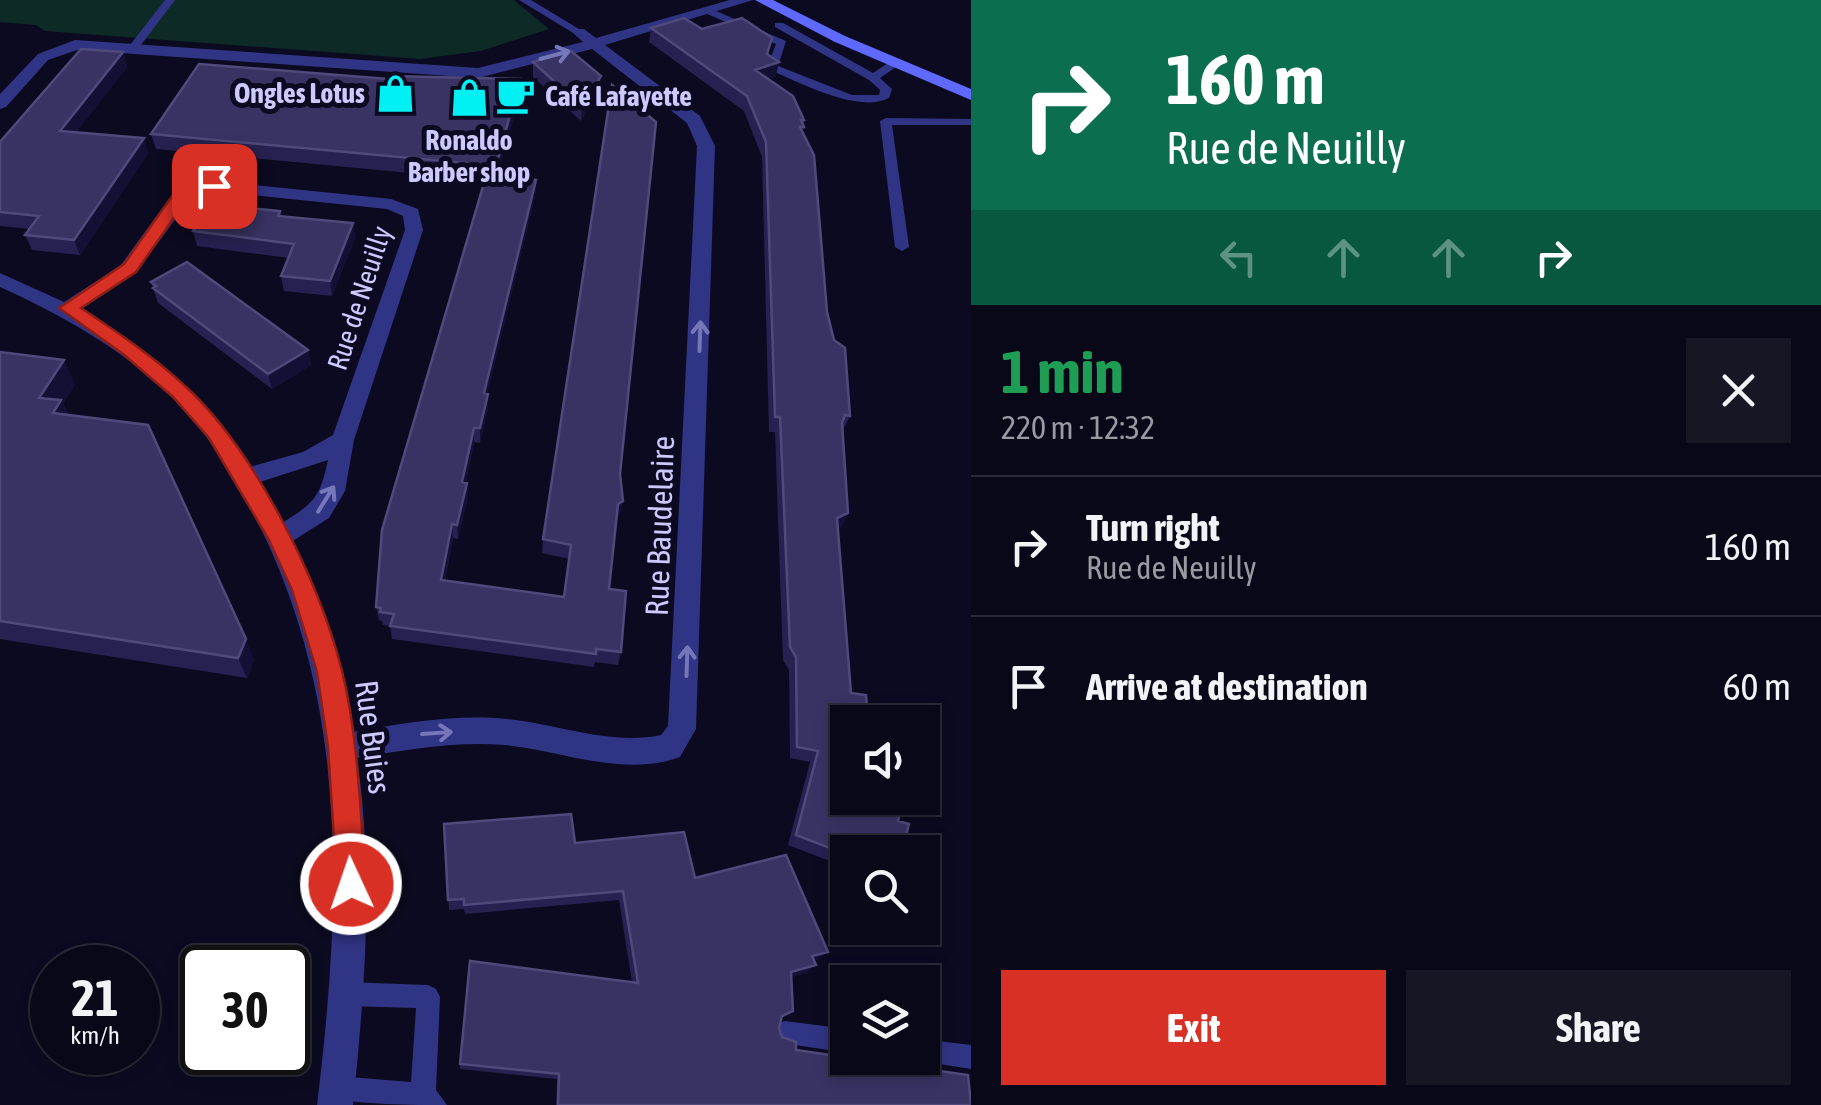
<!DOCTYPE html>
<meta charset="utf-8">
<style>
body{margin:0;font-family:"Asap Condensed",sans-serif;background:#171625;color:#f1f3f6;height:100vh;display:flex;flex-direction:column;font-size:38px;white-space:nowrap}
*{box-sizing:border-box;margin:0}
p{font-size:32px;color:#999aa2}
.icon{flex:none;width:55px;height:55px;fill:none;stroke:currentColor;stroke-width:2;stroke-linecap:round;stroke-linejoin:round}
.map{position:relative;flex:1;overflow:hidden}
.drawer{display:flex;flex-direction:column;background:#090818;width:850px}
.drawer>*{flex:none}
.hud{background:#0b6e4f;color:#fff;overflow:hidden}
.buttons{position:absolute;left:830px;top:705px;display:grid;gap:20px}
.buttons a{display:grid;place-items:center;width:110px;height:110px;border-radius:0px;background:#090818;box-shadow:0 5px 15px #0003,0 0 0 2px #292937;font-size:50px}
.speed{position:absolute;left:30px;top:945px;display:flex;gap:20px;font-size:50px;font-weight:700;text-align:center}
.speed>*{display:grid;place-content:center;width:130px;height:130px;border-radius:50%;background:#090818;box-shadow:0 5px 15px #0003,0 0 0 2px #292937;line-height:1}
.speed small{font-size:25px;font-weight:400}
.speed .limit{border:5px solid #111;border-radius:15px;background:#fff;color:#111}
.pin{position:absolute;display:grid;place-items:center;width:85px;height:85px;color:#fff;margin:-42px;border-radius:20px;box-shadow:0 5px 15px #0006}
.me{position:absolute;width:110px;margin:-55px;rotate:357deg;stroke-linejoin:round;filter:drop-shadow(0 0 8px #0008)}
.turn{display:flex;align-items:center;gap:35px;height:210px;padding:0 30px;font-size:45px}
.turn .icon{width:130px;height:130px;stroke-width:2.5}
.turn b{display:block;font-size:70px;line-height:85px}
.lanes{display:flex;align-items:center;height:95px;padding:0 30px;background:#0003;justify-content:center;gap:50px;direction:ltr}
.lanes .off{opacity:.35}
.round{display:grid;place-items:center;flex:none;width:105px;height:105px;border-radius:0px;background:#171625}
.summary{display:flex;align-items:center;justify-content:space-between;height:170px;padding:0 30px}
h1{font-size:60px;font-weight:700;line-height:75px;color:#1e9e55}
.action{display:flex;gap:20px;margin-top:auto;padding:20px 30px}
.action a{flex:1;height:115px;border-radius:0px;background:#d93025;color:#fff;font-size:40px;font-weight:700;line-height:115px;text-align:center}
.action a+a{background:#171625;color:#f1f3f6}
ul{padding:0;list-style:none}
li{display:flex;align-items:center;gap:30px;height:140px;padding:0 30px;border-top:2px solid #292937}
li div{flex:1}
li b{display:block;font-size:38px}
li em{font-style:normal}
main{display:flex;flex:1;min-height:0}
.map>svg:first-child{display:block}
</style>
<main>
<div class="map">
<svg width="971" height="1105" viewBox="0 0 971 1105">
<rect width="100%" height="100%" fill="#0c0a20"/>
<path fill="#0d2a27" d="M0,0H514L549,29L481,51L420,59L45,31L36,25L0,22Z"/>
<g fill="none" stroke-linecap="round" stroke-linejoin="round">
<path fill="#303484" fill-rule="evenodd" d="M165,0H175L138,49H130V45Z
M519,0H531L584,32L575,34Z
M709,8L786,41L778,66L852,95H879L880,90L869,80L775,27V23H783L873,73L891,61H899V65L880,78L892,89L889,98C858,114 799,82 768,69L767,67L776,44L705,13L704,11Z
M886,118L971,119V125H892L909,247L902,251L895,247L880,121Z
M347,982L428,985L436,989L440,997L436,1090L447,1105C412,1105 360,1105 328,1097L325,1088L328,1079L337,1076L411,1082L416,1008L347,1006L339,1002L335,994L339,986Z
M785,1021L848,1029V1053L776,1042L773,1033L776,1024Z
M922,1039L971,1045V1069L913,1060V1058H922Z"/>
<path fill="#303484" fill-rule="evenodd" d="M730,0H753L605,45L700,116L715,146L696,729L680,757C624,778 561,750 504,745C455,741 405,750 357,758C374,873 365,989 353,1105H317C341,908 350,709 260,527C236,480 209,433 171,396C122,349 62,315 0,287V273L64,302L120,266L167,202L191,185L214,181L391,199L418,209L423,230L354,440L345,491L329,518L291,542L331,640L353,732C403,723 456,714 507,719C557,724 611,746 661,735L668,726L697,146L687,123L592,49L478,78L77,50L48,60L6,107L0,109V94L38,54L75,40L478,68L583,42L572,32L574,29H584L596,38ZM214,191L387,209L403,216L405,230L333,435L303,452L250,467C207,398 150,350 80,310L134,274L191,199ZM328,460C320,498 314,503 282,523L260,482Z"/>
<path fill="#6069ff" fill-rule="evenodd" d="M755,0H773L845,36L971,89V100L835,42Z"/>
</g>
<path fill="#262150" d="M651,28L702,29L768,55L776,76L768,79L804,120L803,132L827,312L850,416L843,430L848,513L841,527L838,529L848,868L788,845L810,762L790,758L789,670L783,660L775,432H769L762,157L744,111L649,42Z
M123,52L127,67L76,132L148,153L80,255L32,250L25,235L30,229L0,226V142Z
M533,62L599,91L581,121L533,77Z
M520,79V94L497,177L536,180L535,196L487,394L488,409L480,443L474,442L466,482L468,497L458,539L453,538L445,581L564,597L569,559L542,553L543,539L620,474V515L616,517L609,589L621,652L618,665L595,662L594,667L392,639L390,626L383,625L382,621L379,620L376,607L484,180L156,149L151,134Z
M280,211L282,216L353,223L355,238L332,296L284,291L281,276L289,258L197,246L193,231Z
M151,282L308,350L311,365L272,389L158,303Z
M0,352L75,384L63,404L69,415L254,659L247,678L0,639Z
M444,824L575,843L695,878L828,952L814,961L816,965L806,973L791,977L779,1028L782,1037L796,1050L971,1105H556L557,1079L460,1069V1064L632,982L619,900L465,914L464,909L449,910Z"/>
<path fill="#141035" d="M123,52L127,67L66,146L60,131Z
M779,62L776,76L752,84L755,70Z
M601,76L599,91L581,121L582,107Z
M520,79V94L496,181V166Z
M144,138L148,153L80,255L74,240Z
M536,180L535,196L484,408V393Z
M353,223L355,238L332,296L330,281Z
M308,350L311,365L272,389L268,374Z
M64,360L75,384L63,404L73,424L65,437L39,398Z
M488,394V409L480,443V428Z
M474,428V442L463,496L462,482Z
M467,483L468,497L458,539L457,525Z
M623,501L620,515L615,518L618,504Z
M848,513L841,527L830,532L837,518Z
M452,524L453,538L442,594L441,580Z
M246,639L254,659L247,678L238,658Z
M828,952L818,960L802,964L812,956Z
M816,965L806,973L782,979L791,972Z"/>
<path fill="#383363" stroke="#4f4a7b" stroke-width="2.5" d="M684,18L702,29L742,18L772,38L767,54L779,62L755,70L793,96L804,120H801L804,127H800L814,155L827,312L834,340L845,348L850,416L845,415L842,423L848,513L837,518L851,693L866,695L868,722H848V798H875V804L900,813L898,821L909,824L902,852H848V855L796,835L818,751L797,747L796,657L790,647L780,417H775L766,142L747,96L651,28Z
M81,49L123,52L60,131L144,138L74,240L25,235L39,216L0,212V142Z
M571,51L601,76L582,107L533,62Z
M199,64L388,79L389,76L520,79L496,166L151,134Z
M612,85L656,122L620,474L623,501L618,504L609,589L626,591L621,652L596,649V654L390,626L394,614L380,612L381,608L376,607L382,530L486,176L536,180L484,393L488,394L480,428H474L462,482L467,483L457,525L452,524L441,580L564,597L571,545L543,539Z
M209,204L280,211L278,216L353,223L330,281L281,276L294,244L193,231Z
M187,262L308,350L268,374L153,288L156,286L151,282Z
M0,352L64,360L39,398L61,400L53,413L148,425L246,639L238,658L0,621Z
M571,814L575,843L684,832L695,878L786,855L828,952L812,956L816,965L791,972L793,1011L782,1016L779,1028L782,1037L796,1042V1050L968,1075L971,1105H558L559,1074L460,1064L470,961L638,983L623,891L464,905V899L448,900L444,824Z"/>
<defs><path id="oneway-shaft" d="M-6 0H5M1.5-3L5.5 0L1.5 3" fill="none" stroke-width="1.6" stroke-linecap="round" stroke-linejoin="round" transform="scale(2.5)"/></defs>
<g stroke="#7677bb">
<use href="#oneway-shaft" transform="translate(555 55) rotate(-15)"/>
<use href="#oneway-shaft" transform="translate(700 336) rotate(-88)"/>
<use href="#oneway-shaft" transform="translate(326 499) rotate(-58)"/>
<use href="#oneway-shaft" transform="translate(687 661) rotate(-88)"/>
<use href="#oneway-shaft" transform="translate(437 733) rotate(-4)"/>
</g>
<path fill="#d93025" stroke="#8d1f18" stroke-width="2.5" d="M214,181L219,183V190L187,199L136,272L81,308C117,332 153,356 185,386C254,449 319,580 342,671C359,740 360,814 366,884L361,894L351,898L341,894L337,884L328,747L317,672L292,590L269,540L209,438L173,397L123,354L59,308L124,264L175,192Z"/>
<defs>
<symbol id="shop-bare" viewBox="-9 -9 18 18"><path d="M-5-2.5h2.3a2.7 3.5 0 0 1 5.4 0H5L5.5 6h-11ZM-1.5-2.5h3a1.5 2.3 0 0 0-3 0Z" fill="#00f0f4" stroke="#0c0a20" stroke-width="2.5" paint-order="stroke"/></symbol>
<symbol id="cafe-bare" viewBox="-9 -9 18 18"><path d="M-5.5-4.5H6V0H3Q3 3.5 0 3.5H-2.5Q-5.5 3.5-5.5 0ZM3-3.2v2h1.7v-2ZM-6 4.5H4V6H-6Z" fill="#00f0f4" stroke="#0c0a20" stroke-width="2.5" paint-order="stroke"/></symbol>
</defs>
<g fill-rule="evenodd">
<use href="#shop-bare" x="368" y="66" width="55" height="55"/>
<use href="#cafe-bare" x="488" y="68" width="55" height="55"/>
<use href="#shop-bare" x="442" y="70" width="55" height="55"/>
</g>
<g text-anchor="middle" stroke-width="10" stroke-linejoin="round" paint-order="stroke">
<g font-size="28" font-weight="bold" fill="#cbc9ff" stroke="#0c0a20" text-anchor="end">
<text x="365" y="103">Ongles Lotus</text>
<text x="545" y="106" text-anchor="start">Café Lafayette</text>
<text x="469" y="150" text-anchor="middle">Ronaldo<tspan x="469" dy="32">Barber shop</tspan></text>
</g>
<g font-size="28" fill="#cbc9ff" stroke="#0c0a20">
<text transform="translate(359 298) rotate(-72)" y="10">Rue de Neuilly</text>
</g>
<g font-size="32" fill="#cbc9ff" stroke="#0c0a20">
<text transform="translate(660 526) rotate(-88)" y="11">Rue Baudelaire</text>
<text transform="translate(373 737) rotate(83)" y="11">Rue Buies</text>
</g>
</g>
</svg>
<div class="buttons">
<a><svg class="icon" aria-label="sound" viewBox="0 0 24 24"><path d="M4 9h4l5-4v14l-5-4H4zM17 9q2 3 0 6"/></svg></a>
<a><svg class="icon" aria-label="search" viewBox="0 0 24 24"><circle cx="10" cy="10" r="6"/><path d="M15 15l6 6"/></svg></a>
<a><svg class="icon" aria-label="layers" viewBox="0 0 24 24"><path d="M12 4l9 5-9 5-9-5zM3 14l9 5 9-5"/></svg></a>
</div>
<div class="speed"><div>21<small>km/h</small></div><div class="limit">30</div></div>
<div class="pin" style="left:214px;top:186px;background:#d93025"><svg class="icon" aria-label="arrive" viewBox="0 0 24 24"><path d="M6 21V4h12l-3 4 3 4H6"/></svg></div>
<svg class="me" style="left:351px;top:884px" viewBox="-20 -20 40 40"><circle r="17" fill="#d93025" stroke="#fff" stroke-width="3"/><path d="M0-11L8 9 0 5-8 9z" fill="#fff"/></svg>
</div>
<section class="drawer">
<div class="hud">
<div class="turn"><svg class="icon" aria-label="right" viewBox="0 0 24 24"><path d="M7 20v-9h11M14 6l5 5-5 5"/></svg><div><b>160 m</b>Rue de Neuilly</div></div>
<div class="lanes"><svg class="icon off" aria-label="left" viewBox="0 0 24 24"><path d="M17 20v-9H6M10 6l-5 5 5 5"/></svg><svg class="icon off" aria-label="ahead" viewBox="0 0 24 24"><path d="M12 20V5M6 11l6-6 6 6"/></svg><svg class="icon off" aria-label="ahead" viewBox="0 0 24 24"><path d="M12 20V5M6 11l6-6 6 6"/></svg><svg class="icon" aria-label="right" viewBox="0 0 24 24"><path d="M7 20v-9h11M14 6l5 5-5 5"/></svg></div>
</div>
<div class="summary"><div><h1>1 min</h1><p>220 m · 12:32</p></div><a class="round"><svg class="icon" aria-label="close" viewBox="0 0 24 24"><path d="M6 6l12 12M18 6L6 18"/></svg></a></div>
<ul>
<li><svg class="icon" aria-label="right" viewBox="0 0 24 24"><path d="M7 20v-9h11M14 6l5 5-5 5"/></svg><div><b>Turn right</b><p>Rue de Neuilly</p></div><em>160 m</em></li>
<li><svg class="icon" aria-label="arrive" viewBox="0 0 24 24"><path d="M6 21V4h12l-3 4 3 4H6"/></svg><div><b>Arrive at destination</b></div><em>60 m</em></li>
</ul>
<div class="action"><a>Exit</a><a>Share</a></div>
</section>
</main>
